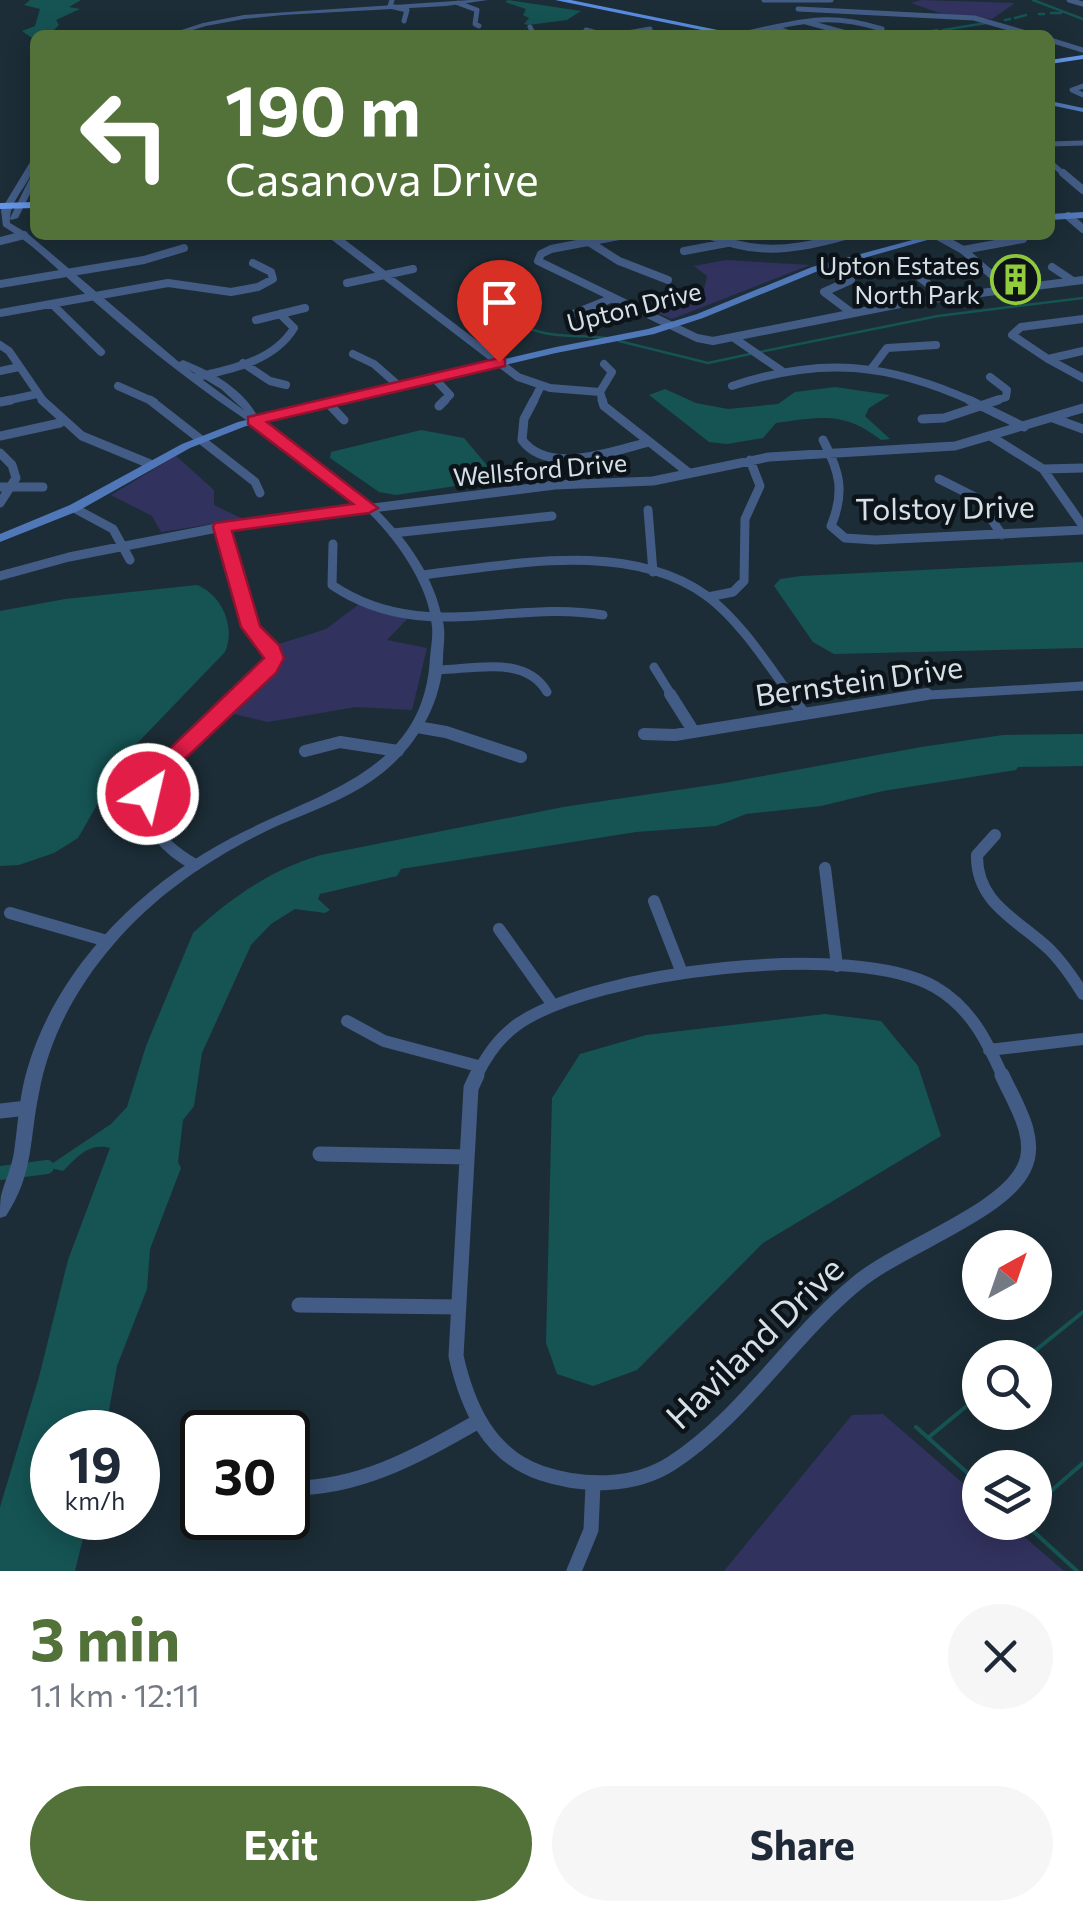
<!DOCTYPE html>
<meta charset="utf-8">
<style>
body{margin:0;font-family:Commissioner,sans-serif;background:#f6f6f7;color:#1f2937;height:100vh;display:flex;flex-direction:column;font-size:38px;white-space:nowrap}
*{box-sizing:border-box;margin:0}
p{font-size:32px;color:#747a83}
.icon{flex:none;width:55px;height:55px;fill:none;stroke:currentColor;stroke-width:2;stroke-linecap:round;stroke-linejoin:round}
.map{position:relative;height:1571px;overflow:hidden}
.details{display:flex;flex-direction:column;background:#fff;flex:1}
.details>*{flex:none}
.top-card{position:absolute;left:30px;top:30px;width:1025px;height:210px;border-radius:15px;box-shadow:0 5px 25px #0003;background:#53723a;color:#fff;overflow:hidden}
.needle{width:65px;rotate:40deg}
.buttons{position:absolute;left:962px;top:1230px;display:grid;gap:20px}
.buttons a{display:grid;place-items:center;width:90px;height:90px;border-radius:50%;background:#fff;box-shadow:0 5px 25px #0003;font-size:50px}
.speed{position:absolute;left:30px;top:1410px;display:flex;gap:20px;font-size:50px;font-weight:700;text-align:center}
.speed>*{display:grid;place-content:center;width:130px;height:130px;border-radius:50%;background:#fff;box-shadow:0 5px 25px #0003;line-height:1}
.speed small{font-size:25px;font-weight:400}
.speed .limit{border:5px solid #111;border-radius:15px;background:#fff;color:#111}
.pin{position:absolute;display:grid;place-items:center;width:85px;height:85px;color:#fff;margin:-102px -42px;border-radius:50% 50% 50% 0;rotate:-45deg;box-shadow:0 0 10px #0007}
.pin .icon{rotate:45deg}
.me{position:absolute;width:110px;margin:-55px;rotate:35deg;stroke-linejoin:round;filter:drop-shadow(0 0 8px #0008)}
.turn{display:flex;align-items:center;gap:35px;height:210px;padding:0 30px;font-size:45px}
.turn .icon{width:130px;height:130px;stroke-width:2.5}
.turn b{display:block;font-size:70px;line-height:85px}
.round{display:grid;place-items:center;flex:none;width:105px;height:105px;border-radius:52px;background:#f6f6f7}
.head{display:flex;align-items:center;justify-content:space-between;height:170px;padding:0 30px}
h1{font-size:60px;font-weight:700;line-height:75px;color:#53723a}
.cta{display:flex;gap:20px;margin-top:auto;padding:20px 30px}
.cta a{flex:1;height:115px;border-radius:60px;background:#53723a;color:#fff;font-size:40px;font-weight:700;line-height:115px;text-align:center}
.cta a+a{background:#f6f6f7;color:#1f2937}
.map>svg:first-child{display:block}
</style>
<div class="map">
<svg width="1083" height="1571" viewBox="0 0 1083 1571">
<rect width="100%" height="100%" fill="#1c2d37"/>
<path fill="#32325f" d="M921,0L1015,3L992,19L945,15L911,3Z
M726,260L810,265L672,319L649,310L686,300L679,295L704,289L707,276L694,266Z
M176,456L214,490V505L243,519L161,532L152,516L111,495Z
M358,605L409,617L387,640L427,648L412,710L356,707L268,722L230,713L278,664L276,645L326,629Z
M883,1414L980,1498V1522L1008,1523L1064,1571H724L852,1415Z"/>
<path fill="#155453" d="M30,0H81L69,7L80,9L56,20L59,25L52,32L56,35L32,38L22,31L35,26L40,9L24,5Z
M508,0L581,11L567,20L528,25L524,24L529,18L523,15L526,9L505,2Z
M835,387L890,395L869,408L865,416L890,439L881,440C844,411 820,417 776,423L763,438L727,444L709,442L649,395L665,389L696,403L728,409L778,404L795,392Z
M421,430L464,438L495,475L489,481L396,495L379,492L330,458L331,452Z
M1083,562V648L834,654L813,642L774,586L780,579L801,576Z
M197,585C222,595 236,627 225,652L125,756L78,838L54,853L19,865L0,866V611L65,599Z
M1083,734V766L1018,767L1016,770L883,791L821,806L746,814L716,826L636,832L401,869L397,876L320,894L318,899L330,910L325,913L295,909L271,924L251,945L202,1053L194,1106L183,1120L178,1162L181,1168L150,1249L147,1289L117,1366L105,1432H52V1518H88L75,1571H0V1507L39,1377L68,1260L110,1148C89,1142 77,1157 63,1171L47,1167L111,1124L127,1107L146,1046L193,933C230,898 272,869 321,855L563,807L725,783L921,747L1003,735Z
M825,1014L881,1021L918,1066L941,1136L763,1243L637,1370L593,1386L557,1374L546,1343L552,1098L580,1054L646,1035Z"/>
<g fill="none" stroke-linecap="round" stroke-linejoin="round">
<path stroke="#155453" stroke-width="2.5" d="M1033,0L1083,19
M1051,13H1061
M1039,14H1044
M1015,18L1026,15
M1005,20L1010,19
M943,30L986,23
M932,31L937,30
M905,35L926,32
M494,264L532,289L516,302L510,316C537,341 572,334 606,338
M619,341L708,363L750,354
M760,352L938,316L1083,298"/>
<path stroke="#155453" stroke-width="4" d="M1026,1358L1083,1312
M916,1427L980,1484
M929,1437L980,1395
M1035,1505L1083,1463
M1023,1522L1077,1571"/>
<path stroke="#155453" stroke-width="14" d="M0,1173L47,1167"/>
<path stroke="#435c85" stroke-width="5" d="M392,0L390,6L407,10L404,21
M764,0H831
M1069,0L1083,4
M458,3L477,10L475,24L479,26
M798,9L974,18L1033,35
M806,22L850,34
M530,27L534,35
M774,28L797,35
M586,30L604,35
M616,35L650,29
M738,35C796,23 824,11 882,29
M1050,40L1083,50
M1083,86L1072,90L1083,95
M1050,144L1083,143
M1050,162L1066,176"/>
<path stroke="#435c85" stroke-width="8" d="M1063,173L1083,190
M1068,216L1083,229
M332,235L518,377L550,388L600,392
M624,235L551,249L541,254L538,261L697,338L713,341L910,302L1083,280
M709,235C757,257 800,249 849,235
M936,235L963,250L1008,289
M0,241L24,235
M589,242L619,261L668,280
M963,250L1023,239
M684,251L727,243
M904,265L946,298
M1052,267L1073,281
M851,280L824,292L852,313
M347,283L413,269
M0,284L144,260L184,248
M52,304L101,352
M0,313L168,283L231,292L258,287L273,279L271,272L253,263
M573,314L613,298
M1083,319L1021,327L1012,335L1048,359L1083,351
M256,320L305,308
M734,338L782,371
M0,345L9,351L44,402
M353,354L374,364L399,386
M1048,359L1083,378
M243,363L270,381L286,385
M872,368L887,348L936,345
M0,371L19,367
M197,377C232,369 274,361 294,328L280,314
M990,377L1007,390L1006,397L991,402
M434,378L450,395L443,402
M118,386L154,402
M732,386C822,356 888,363 974,402
M0,402L37,394
M533,402L541,386
M603,402L600,392L612,372L604,364"/>
<path stroke="#435c85" stroke-width="9" d="M42,400L82,436L150,464
M150,400L255,482L260,493
M534,400L524,419L522,440C549,476 613,451 649,442
M602,400L604,406L689,473
M969,400L1024,427
M0,402L11,400
M327,402L344,420
M439,406L445,400
M1053,418L1083,429
M922,419L944,418L998,400
M0,436L60,423
M992,437L1043,469L1083,526
M823,440C840,472 845,492 831,526L845,538L875,540L1083,530
M0,453L12,465L16,478L0,503
M1043,469L1083,468
M939,479L977,498L1002,535
M0,487H43
M74,508L113,529L130,560
M648,510L653,572
M222,527L251,627L272,650L274,659L269,669L240,696
M393,533L552,516
M333,544L332,585C420,645 512,599 603,615
M422,575C511,565 628,539 707,596C741,622 766,662 791,696
M0,576L69,557L222,527L555,485L653,481L769,457L955,446L1083,408
M708,597L733,592L744,581L745,519L760,486L750,460
M654,667L672,696
M437,670C475,669 526,655 547,692
M912,696L1083,686"/>
<path stroke="#435c85" stroke-width="12" d="M670,694L694,732
M789,694L804,714
M417,727L446,732L521,757
M644,734L675,735L927,694
M305,751L340,742L398,751
M995,835L977,855C976,904 1019,920 1050,950C1063,963 1073,978 1083,994
M195,865C90,805 189,743 242,694
M825,868L837,966
M654,901L682,973
M10,913L107,941
M499,929L553,1005
M347,1021L384,1041L478,1066
M989,1050L1083,1039
M476,1077C486,1056 498,1038 518,1024C595,971 853,940 935,987C971,1008 987,1041 1003,1077"/>
<path stroke="#435c85" stroke-width="15" d="M477,1075L471,1088L456,1356C467,1405 488,1455 541,1473C583,1487 633,1488 672,1463C742,1418 792,1336 857,1283C900,1247 1003,1213 1024,1168C1039,1138 1014,1102 1002,1075
M0,1111L27,1108
M320,1154L467,1157
M299,1305L459,1307
M288,1488C359,1489 415,1457 475,1423
M574,1571L591,1530L593,1485"/>
<path fill="#435c85" fill-rule="evenodd" d="M470,0H488L446,6L283,15L244,19L206,26L176,35H166L203,23L244,15Z
M32,159H35C34,183 8,198 10,223L27,233L179,362L183,360C211,371 247,391 259,420C332,470 425,528 443,622C446,634 443,648 443,660C441,708 412,753 373,780C344,800 310,812 277,826C215,855 157,893 113,945C76,988 49,1038 39,1093C29,1141 34,1173 6,1216L0,1218C0,1211 0,1202 1,1196C5,1180 11,1170 14,1152C18,1125 19,1097 27,1070C45,1006 88,946 138,902C170,873 207,850 245,831C327,790 425,768 430,657C431,647 433,636 432,627C430,597 413,567 396,544C352,483 262,434 202,389C161,359 122,326 84,293C58,270 33,244 3,226L1,210ZM188,369L221,389L245,411Z
M35,174V184L18,218L11,220L10,218L31,176Z"/>
<path fill="#5077b8" fill-rule="evenodd" d="M1050,101L1083,108V112L1050,105Z
M1083,212V218L1050,220V214Z
M931,235H945L818,271L703,318L654,334L556,353L246,426L190,448L78,511L0,542V534L70,505L182,444L238,422L556,347L648,329L697,314L812,267Z"/>
<path fill="#598bdf" fill-rule="evenodd" d="M555,0H571L742,35H726Z"/>
<path fill="#6495e7" fill-rule="evenodd" d="M1083,55V59L1050,64V60Z
M35,202V208L0,209V203Z"/>
</g>
<path fill="#e11d48" stroke="#92132f" stroke-width="2.5" d="M499,358L505,359V366L267,422L378,508L369,513L232,531L260,626L279,645L284,658L276,673L173,770L156,799H140L137,794L156,762L264,658L241,627L213,527L215,523L353,504L248,424V417Z"/>
<defs>
<symbol id="building-ring" viewBox="-11 -11 22 22"><circle r="9.5" fill="#0d1419" stroke="#93cc3d" stroke-width="1.5"/><path d="M-4-6H4V6H1V3H-1V6H-4ZM-2.5-4.3h1.7v1.8h-1.7ZM.8-4.3h1.7v1.8H.8ZM-2.5-1h1.7V.8h-1.7ZM.8-1h1.7V.8H.8Z" fill="#93cc3d"/></symbol>
</defs>
<g fill-rule="evenodd">
<use href="#building-ring" x="988" y="252" width="55" height="55"/>
</g>
<g text-anchor="middle" stroke-width="9" stroke-linejoin="round" paint-order="stroke">
<g font-size="25" fill="#d6e0e7" stroke="#0d1419" text-anchor="end">
<text x="980" y="275">Upton Estates<tspan x="980" dy="29">North Park</tspan></text>
</g>
<g font-size="25" fill="#d6e0e7" stroke="#0d1419">
<text transform="translate(634 307) rotate(-14)" y="9">Upton Drive</text>
<text transform="translate(540 470) rotate(-5)" y="9">Wellsford Drive</text>
</g>
<g font-size="30" fill="#d6e0e7" stroke="#0d1419">
<text transform="translate(945 509) rotate(-1)" y="10">Tolstoy Drive</text>
<text transform="translate(859 682) rotate(-8)" y="10">Bernstein Drive</text>
</g>
<g font-size="35" fill="#d6e0e7" stroke="#0d1419">
<text transform="translate(755 1343) rotate(-44)" y="12">Haviland Drive</text>
</g>
</g>
</svg>
<div class="buttons">
<a><svg class="needle" viewBox="-14 -14 28 28"><path d="M0-13l5 13h-10z" fill="#e53935"/><path d="M0 13l5-13h-10z" fill="#747a83"/></svg></a>
<a><svg class="icon" aria-label="search" viewBox="0 0 24 24"><circle cx="10" cy="10" r="6"/><path d="M15 15l6 6"/></svg></a>
<a><svg class="icon" aria-label="layers" viewBox="0 0 24 24"><path d="M12 4l9 5-9 5-9-5zM3 14l9 5 9-5"/></svg></a>
</div>
<div class="speed"><div>19<small>km/h</small></div><div class="limit">30</div></div>
<div class="pin" style="left:499px;top:362px;background:#d93025"><svg class="icon" aria-label="arrive" viewBox="0 0 24 24"><path d="M6 21V4h12l-3 4 3 4H6"/></svg></div>
<svg class="me" style="left:148px;top:794px" viewBox="-20 -20 40 40"><circle r="17" fill="#e11d48" stroke="#fff" stroke-width="3"/><path d="M0-11L8 9 0 5-8 9z" fill="#fff"/></svg>
<div class="top-card">
<div class="turn"><svg class="icon" aria-label="left" viewBox="0 0 24 24"><path d="M17 20v-9H6M10 6l-5 5 5 5"/></svg><div><b>190 m</b>Casanova Drive</div></div>
</div>
</div>
<section class="details">
<div class="head"><div><h1>3 min</h1><p>1.1 km · 12:11</p></div><a class="round"><svg class="icon" aria-label="close" viewBox="0 0 24 24"><path d="M6 6l12 12M18 6L6 18"/></svg></a></div>
<div class="cta"><a>Exit</a><a>Share</a></div>
</section>
